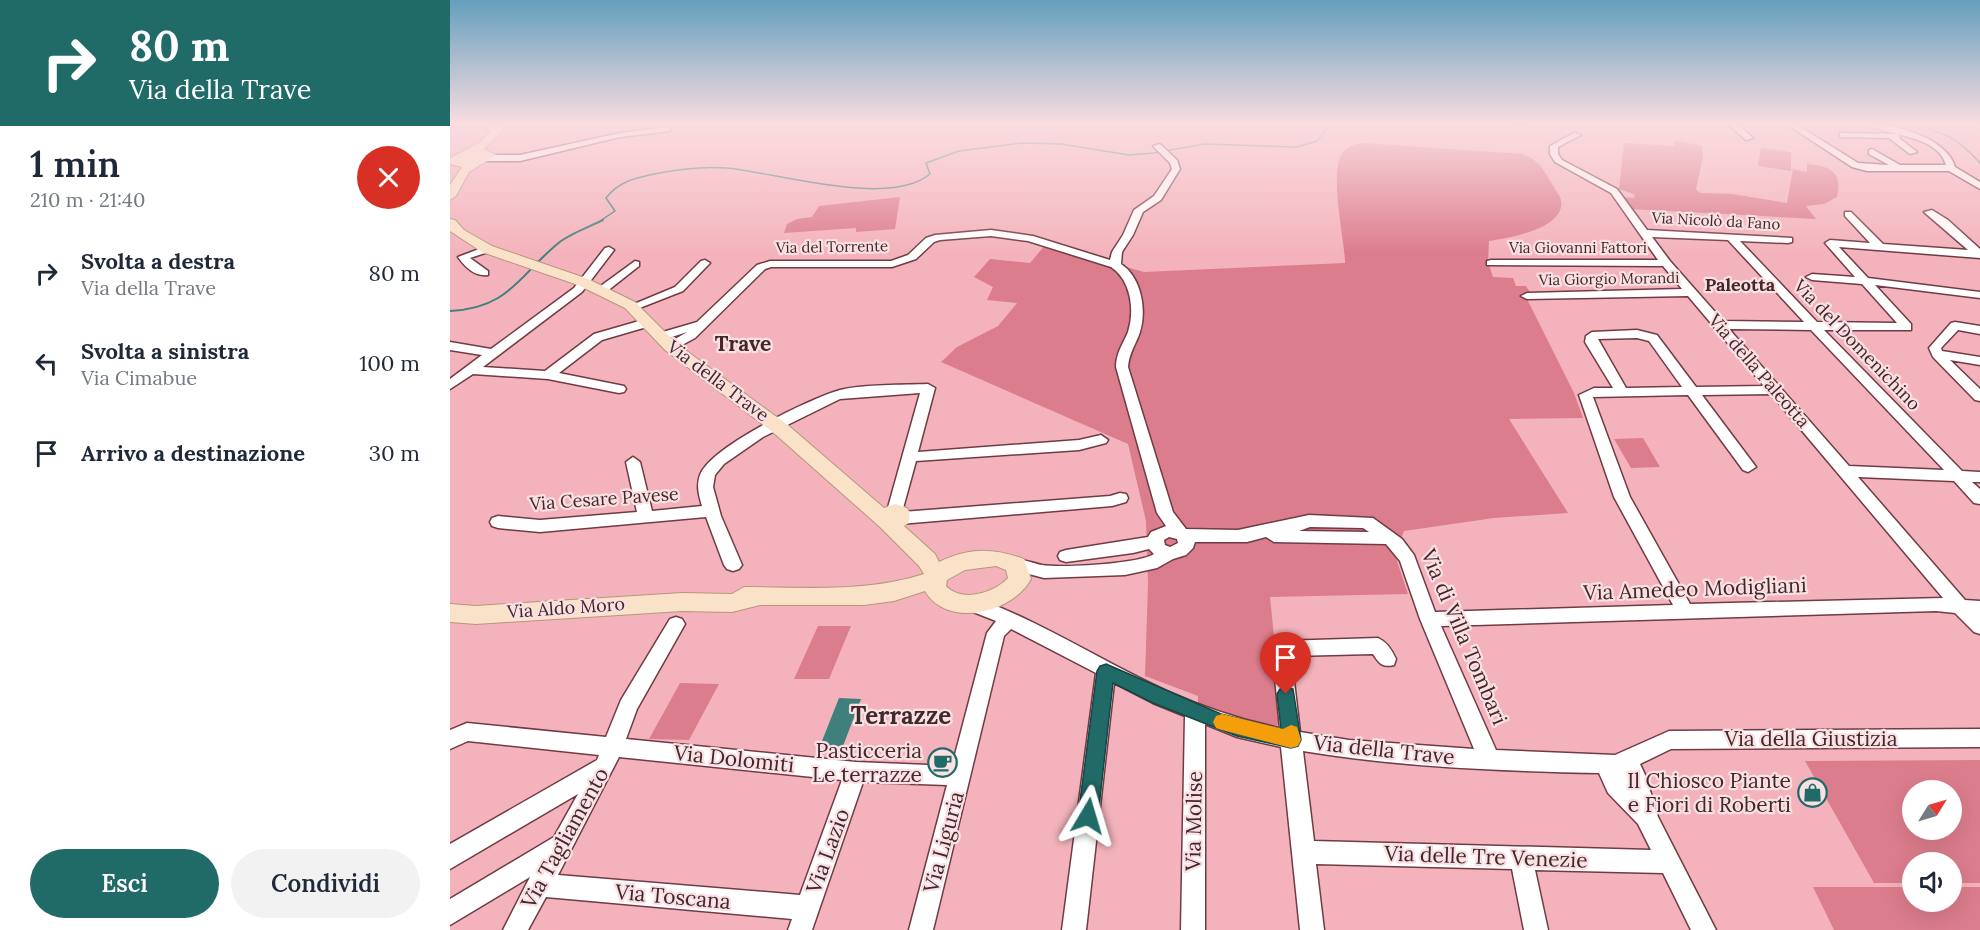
<!DOCTYPE html>
<html lang="it">
<meta charset="utf-8">
<style>
body{margin:0;font-family:Lora,serif;background:#f2f2f3;color:#1f2937;height:100vh;display:flex;flex-direction:column;font-size:22px;white-space:nowrap}
*{box-sizing:border-box;margin:0}
p{font-size:20px;color:#747a83}
.icon{flex:none;width:33px;height:33px;fill:none;stroke:currentColor;stroke-width:2;stroke-linecap:round;stroke-linejoin:round}
.map{position:relative;flex:1;overflow:hidden}
.panel{display:flex;flex-direction:column;background:#fff;width:450px}
.panel>*{flex:none}
.top-card{background:#206b67;color:#fff;overflow:hidden}
.needle{width:39px;rotate:53deg}
.controls{position:absolute;left:1452px;top:780px;display:grid;gap:12px}
.controls a{display:grid;place-items:center;width:60px;height:60px;border-radius:50%;background:#fff;box-shadow:0 6px 24px #0002;font-size:30px}
.pin{position:absolute;display:grid;place-items:center;width:51px;height:51px;color:#fff;margin:-62px -26px;border-radius:50% 50% 50% 0;rotate:-45deg;box-shadow:0 0 6px #0007}
.pin .icon{rotate:45deg}
.me{position:absolute;width:66px;margin:-33px;rotate:7deg;stroke-linejoin:round;filter:drop-shadow(0 0 4px #0008)}
.turn{display:flex;align-items:center;gap:21px;height:126px;padding:0 30px;font-size:27px}
.turn .icon{width:78px;height:78px;stroke-width:2.5}
.turn b{display:block;font-size:42px;line-height:51px}
.round{display:grid;place-items:center;flex:none;width:63px;height:63px;border-radius:32px;background:#f2f2f3}
.head{display:flex;align-items:center;justify-content:space-between;height:102px;padding:0 30px}
h1{font-size:36px;font-weight:600;line-height:45px}
.action{display:flex;gap:12px;margin-top:auto;padding:12px 30px}
.action a{flex:1;height:69px;border-radius:36px;background:#206b67;color:#fff;font-size:24px;font-weight:600;line-height:69px;text-align:center}
.action a+a{background:#f2f2f3;color:#1f2937}
ul{padding:0;list-style:none}
li{display:flex;align-items:center;gap:18px;height:90px;padding:0 30px}
li div{flex:1}
li b{display:block;font-size:22px}
li em{font-style:normal}
main{display:flex;flex:1;min-height:0}
.map>svg:first-child{display:block}
</style>
<main>
<section class="panel">
<div class="top-card">
<div class="turn"><svg class="icon" aria-label="right" viewBox="0 0 24 24"><path d="M7 20v-9h11M14 6l5 5-5 5"/></svg><div><b>80 m</b>Via della Trave</div></div>
</div>
<div class="head"><div><h1>1 min</h1><p>210 m · 21:40</p></div><a class="round" style="background:#d93025;color:#fff"><svg class="icon" aria-label="close" viewBox="0 0 24 24"><path d="M6 6l12 12M18 6L6 18"/></svg></a></div>
<ul>
<li><svg class="icon" aria-label="right" viewBox="0 0 24 24"><path d="M7 20v-9h11M14 6l5 5-5 5"/></svg><div><b>Svolta a destra</b><p>Via della Trave</p></div><em>80 m</em></li>
<li><svg class="icon" aria-label="left" viewBox="0 0 24 24"><path d="M17 20v-9H6M10 6l-5 5 5 5"/></svg><div><b>Svolta a sinistra</b><p>Via Cimabue</p></div><em>100 m</em></li>
<li><svg class="icon" aria-label="arrive" viewBox="0 0 24 24"><path d="M6 21V4h12l-3 4 3 4H6"/></svg><div><b>Arrivo a destinazione</b></div><em>30 m</em></li>
</ul>
<div class="action"><a>Esci</a><a>Condividi</a></div>
</section>
<div class="map">
<svg width="1530" height="930" viewBox="0 0 1530 930">
<rect width="100%" height="100%" fill="#f4b3bc"/>
<path fill="#dc7d8d" fill-rule="evenodd" d="M1225,140L1252,146L1253,157L1246,189L1250,193L1282,194L1337,203L1343,169L1357,172V164C1379,166 1393,171 1387,197L1374,204L1356,206L1366,219L1179,209L1172,197L1185,198L1184,194L1169,189L1174,143L1224,146Z
M914,143L1073,154C1089,160 1094,170 1102,184C1105,189 1109,194 1111,200C1116,229 1058,238 1039,241L1038,262L1043,277L1063,278L1066,286H1076L1081,294L1075,295L1124,393L1133,418L1059,419L1118,513L1044,518L954,531L945,555L958,594L820,597L833,724C812,731 769,711 748,703V696L695,676L698,583L696,521L678,444L491,362L507,347L548,326L567,303L537,300L543,287L524,277L540,259L580,263L596,244L694,272L895,263C895,239 876,164 896,149C901,145 908,144 914,143Z
M1311,148L1341,152V171L1308,166Z
M450,197L445,229L406,232V228L334,233L337,224L347,219L362,217L369,206Z
M1193,438L1210,467L1181,468L1164,439Z
M368,626H401L379,679H344Z
M230,683L269,684L239,740L199,739Z
M1530,760V883H1502V862H1462V883H1424L1355,761ZM1502,790V830H1462V790Z
M1363,887H1462V902H1502V887H1530V930H1384Z"/>
<path fill="#3f807c" d="M389,698L411,699L393,746H370Z"/>
<g fill="none" stroke-linecap="round" stroke-linejoin="round">
<path stroke="#3f807c" stroke-width="1.5" d="M1036,123L1088,126L1105,123
M1463,123C1495,134 1507,137 1530,163
M150,221L165,211L156,198C168,182 185,178 204,174C228,169 253,166 277,168C328,173 439,208 480,174L476,163L509,151L572,143L611,144L679,155L704,153L754,144L847,147L867,141L881,123"/>
<path stroke="#3f807c" stroke-width="2" d="M0,311C61,308 69,274 111,241C124,232 139,227 153,220"/>
<defs>
<path id="minor" d="M41,123H49L46,129L48,135H42L38,129Z
M1277,123H1286L1303,138L1296,140Z
M1335,123H1344L1408,163L1439,165L1419,154V150L1422,149L1450,165H1496C1488,134 1435,136 1413,123C1440,122 1497,137 1505,167L1530,182V189L1499,171H1417L1402,167Z
M217,127H220V131L170,137L70,161H36L32,158L36,155H70L170,133Z
M1124,133L1131,135L1108,147V154L1112,160L1167,189L1197,230L1342,238V242L1338,243L1290,241L1367,322L1447,323L1412,284L1362,280L1356,277L1362,274L1405,277L1375,243L1380,240L1420,243L1395,216V212H1401L1433,244L1518,250L1474,212L1482,210L1498,220L1530,249V258L1389,247L1418,278L1530,292V298L1425,285L1461,324V330H1374L1512,471L1530,472V482H1522L1530,489V504L1524,503L1504,481L1408,477L1515,600L1530,601V634L1524,632L1505,613L1486,611L991,626L1046,750L1165,755L1219,731L1530,729V747L1221,749L1190,764L1196,777L1208,817L1266,930H1241L1213,873L1085,870L1098,930H1074L1062,869L866,864L874,930H850L831,747L787,737L755,724V930H731L735,716L703,703L664,683L636,930H612L646,673L561,629L554,636L483,930H459L497,785L413,782L362,930H338L342,919L96,897L78,930H53L80,877L0,925V899L104,837L128,794L0,869V844L147,760L149,755L18,741L0,749V730L17,723L156,737L171,700L220,619L226,617L232,619L235,624L187,709L176,739L406,762L502,766L537,633L546,621L513,608L510,603L513,598L519,596C589,619 650,661 717,691C753,707 791,720 830,728L822,649L824,644L831,641L928,638C937,642 942,650 946,659L944,665C932,668 929,663 923,654L841,656L850,732L899,740L1024,749L970,619L950,561L936,544L824,542L816,537L797,542H745L743,548L736,555L723,559L707,568L675,575L594,578L560,569L557,565L560,561C571,557 581,563 592,565C612,568 688,564 704,554L699,549L683,553L616,562L610,560L608,556L610,552L616,550L698,537L701,532L716,526L707,513L666,367C666,353 673,344 678,332C685,310 681,280 661,267L578,241L541,236L490,240L484,242L466,259L442,267H321L315,269L245,338L221,351L217,350L215,347L217,344L237,332L210,341L204,337L206,334L247,322L307,265L320,261H441L458,255L476,238L485,235L541,230L583,236L660,260L662,252L673,235L684,210L704,196L722,169L720,163L703,146L710,144L727,160L730,169L711,200L693,212L683,235L672,252L671,264C691,277 697,309 690,332C686,344 679,353 678,367L723,512L736,529L788,530L859,515L923,518L952,539L964,555L985,612L1223,605L1164,497L1129,395L1144,388H1163L1135,342L1136,336L1142,332L1187,330L1207,335L1246,387L1314,386L1238,296L1077,299L1071,296L1077,293L1232,289L1213,266L1037,265V261L1041,260H1208L1161,193L1105,162L1100,154V146ZM1202,237L1278,240L1354,322L1273,321L1220,261ZM1279,329L1361,330L1494,470L1399,466ZM1187,338L1199,341L1232,387L1176,388L1148,339ZM1321,394L1493,598L1240,604L1180,497L1143,397L1238,395L1293,470L1298,472L1306,467L1252,395ZM860,527L913,528L919,532L849,531ZM719,537L727,539L728,543L720,547L715,545L714,540ZM853,751C950,767 1050,771 1149,773L1158,793L1188,824L1201,850L864,841ZM169,757L392,780L350,895L108,875Z
M1393,133L1450,134L1449,138L1467,152L1460,154L1439,138L1390,137V133Z
M37,246L41,247V251L20,258L38,271V275C25,277 15,267 8,257Z
M159,247L164,250L132,292L33,367L95,371L144,334L196,319L200,320V326L152,340L109,373L174,386L176,389L174,392L169,393L98,379L23,374L0,389V379L32,355L0,350V342L41,349L124,288L155,248Z
M255,260L260,263L233,291L187,309L183,311L177,307L225,287L251,261Z
M185,261L189,262V266L156,292H148V288Z
M1505,322L1530,326V334L1508,330L1491,348L1492,351L1530,357V365L1500,360L1530,389V401L1525,400L1483,357L1479,348L1501,323Z
M478,384L485,388L468,452L629,440L651,435L658,440L656,443L629,450L466,461L452,512L660,496L670,493L676,494L678,498L676,502L662,506L450,524L444,522L443,516L437,511L470,393L390,399L313,437L274,464L265,475L263,487L271,516L292,565L289,569L283,571L277,569L274,565L256,517L90,532L48,528L42,526L40,522L42,518L48,516L90,520L187,512L176,462L183,457L190,462L202,511L252,506C249,496 246,486 250,475C260,447 361,398 390,390C414,384 452,385 478,384Z"/>
<path id="major" d="M49,123H60L34,149L46,155L19,172L6,196L0,200V185L12,167L0,164V158L29,143Z
M1517,123H1530V129Z
M0,219L5,220L14,230L42,246L138,279L185,302L227,344L339,426L434,508L445,504L457,508C461,514 461,522 454,526L485,554L489,562C520,547 543,548 574,559L581,579C563,613 497,629 475,591L444,601L414,605H310L282,612L232,611L26,624L0,622V604L26,606L232,593L282,594L294,587C355,587 415,593 474,574L469,566L430,527L325,434L215,350L175,308L128,285L32,252L0,231ZM546,566L556,570L558,578C544,593 512,603 496,586L497,580L515,570Z"/>
</defs>
<use href="#minor" stroke="#703b44" stroke-width="3"/>
<use href="#major" stroke="#b7957a" stroke-width="2"/>
<use href="#minor" fill="#fff" fill-rule="evenodd"/>
<use href="#major" fill="#fae2c8" fill-rule="evenodd"/>
</g>
<path fill="#9d6b62" d="M1355,781L1374,798L1371,801H1362L1352,785Z"/>
<path fill="#b77c72" stroke="#805750" stroke-width="1.5" d="M1355,781H1365L1374,798H1365Z"/>
<linearGradient id="sky" x2="0" y2="1"><stop stop-color="#649fbd"/><stop offset="0.49" stop-color="#fadde1"/><stop offset="1" stop-color="#fadde1" stop-opacity="0"/></linearGradient>
<rect width="1530" height="253" fill="url(#sky)"/>
<path fill="#206b67" stroke="#154643" stroke-width="1.5" d="M656,664L771,714L831,729L827,694L830,689L836,687L843,689L851,740L848,746L841,748L787,736L703,703L663,683L648,816L645,823L638,826L631,823L628,816L647,671L650,666Z"/>
<path fill="#f59e0b" d="M772,714L833,729L841,725L847,727L851,740L848,746L841,748L772,730L766,728L763,722L766,716Z"/>
<defs>
<symbol id="cafe-ring" viewBox="-11 -11 22 22"><circle r="9.5" fill="#fbe0e3" stroke="#206b67" stroke-width="1.5"/><path d="M-5.5-4.5H6V0H3Q3 3.5 0 3.5H-2.5Q-5.5 3.5-5.5 0ZM3-3.2v2h1.7v-2ZM-6 4.5H4V6H-6Z" fill="#206b67"/></symbol>
<symbol id="shop-ring" viewBox="-11 -11 22 22"><circle r="9.5" fill="#fbe0e3" stroke="#206b67" stroke-width="1.5"/><path d="M-5-2.5h2.3a2.7 3.5 0 0 1 5.4 0H5L5.5 6h-11ZM-1.5-2.5h3a1.5 2.3 0 0 0-3 0Z" fill="#206b67"/></symbol>
</defs>
<g fill-rule="evenodd">
<use href="#cafe-ring" x="476" y="746" width="33" height="33"/>
<use href="#shop-ring" x="1346" y="776" width="33" height="33"/>
</g>
<g text-anchor="middle" stroke-width="4.5" stroke-linejoin="round" paint-order="stroke">
<g font-size="15" fill="#41282b" stroke="#fbe0e3">
<text transform="translate(1266 221) rotate(3)" y="5">Via Nicolò da Fano</text>
<text transform="translate(382 247) rotate(-1)" y="5">Via del Torrente</text>
<text x="1128" y="253">Via Giovanni Fattori</text>
<text transform="translate(1159 279) rotate(-1)" y="5">Via Giorgio Morandi</text>
</g>
<g font-size="18" font-weight="bold" fill="#41282b" stroke="#fbe0e3">
<text x="1290" y="291">Paleotta</text>
</g>
<g font-size="18" fill="#41282b" stroke="#fbe0e3">
<text transform="translate(1407 345) rotate(46)" y="6">Via del Domenichino</text>
<text transform="translate(1309 371) rotate(49)" y="6">Via della Paleotta</text>
<text transform="translate(268 381) rotate(37)" y="6">Via della Trave</text>
<text transform="translate(154 499) rotate(-4)" y="6">Via Cesare Pavese</text>
<text transform="translate(116 608) rotate(-4)" y="6">Via Aldo Moro</text>
</g>
<g font-size="21" font-weight="bold" fill="#41282b" stroke="#fbe0e3">
<text x="293" y="351">Trave</text>
</g>
<g font-size="21" fill="#41282b" stroke="#fbe0e3">
<text transform="translate(1245 589) rotate(-2)" y="7">Via Amedeo Modigliani</text>
<text transform="translate(1014 637) rotate(67)" y="7">Via di Villa Tombari</text>
<text x="1361" y="746">Via della Giustizia</text>
<text transform="translate(934 750) rotate(6)" y="7">Via della Trave</text>
<text transform="translate(284 759) rotate(6)" y="7">Via Dolomiti</text>
<text transform="translate(744 821) rotate(-89)" y="7">Via Molise</text>
<text transform="translate(115 838) rotate(-61)" y="7">Via Tagliamento</text>
<text transform="translate(494 842) rotate(-75)" y="7">Via Liguria</text>
<text transform="translate(378 851) rotate(-70)" y="7">Via Lazio</text>
<text transform="translate(1036 857) rotate(2)" y="7">Via delle Tre Venezie</text>
<text transform="translate(223 897) rotate(5)" y="7">Via Toscana</text>
</g>
<g font-size="21" fill="#41282b" stroke="#fbe0e3" text-anchor="end">
<text x="472" y="758">Pasticceria<tspan x="472" dy="24">Le terrazze</tspan></text>
<text x="1341" y="788">Il Chiosco Piante<tspan x="1341" dy="24">e Fiori di Roberti</tspan></text>
</g>
<g font-size="24" font-weight="bold" fill="#41282b" stroke="#fbe0e3">
<text x="451" y="724">Terrazze</text>
</g>
</g>
</svg>
<div class="controls">
<a><svg class="needle" viewBox="-14 -14 28 28"><path d="M0-13l5 13h-10z" fill="#e53935"/><path d="M0 13l5-13h-10z" fill="#747a83"/></svg></a>
<a><svg class="icon" aria-label="sound" viewBox="0 0 24 24"><path d="M4 9h4l5-4v14l-5-4H4zM17 9q2 3 0 6"/></svg></a>
</div>
<div class="pin" style="left:836px;top:694px;background:#d93025"><svg class="icon" aria-label="arrive" viewBox="0 0 24 24"><path d="M6 21V4h12l-3 4 3 4H6"/></svg></div>
<svg class="me" style="left:638px;top:816px" viewBox="-20 -20 40 40"><path d="M0-17L14 15 0 8-14 15z" fill="#206b67" stroke="#fff" stroke-width="4"/></svg>
</div>
</main>
